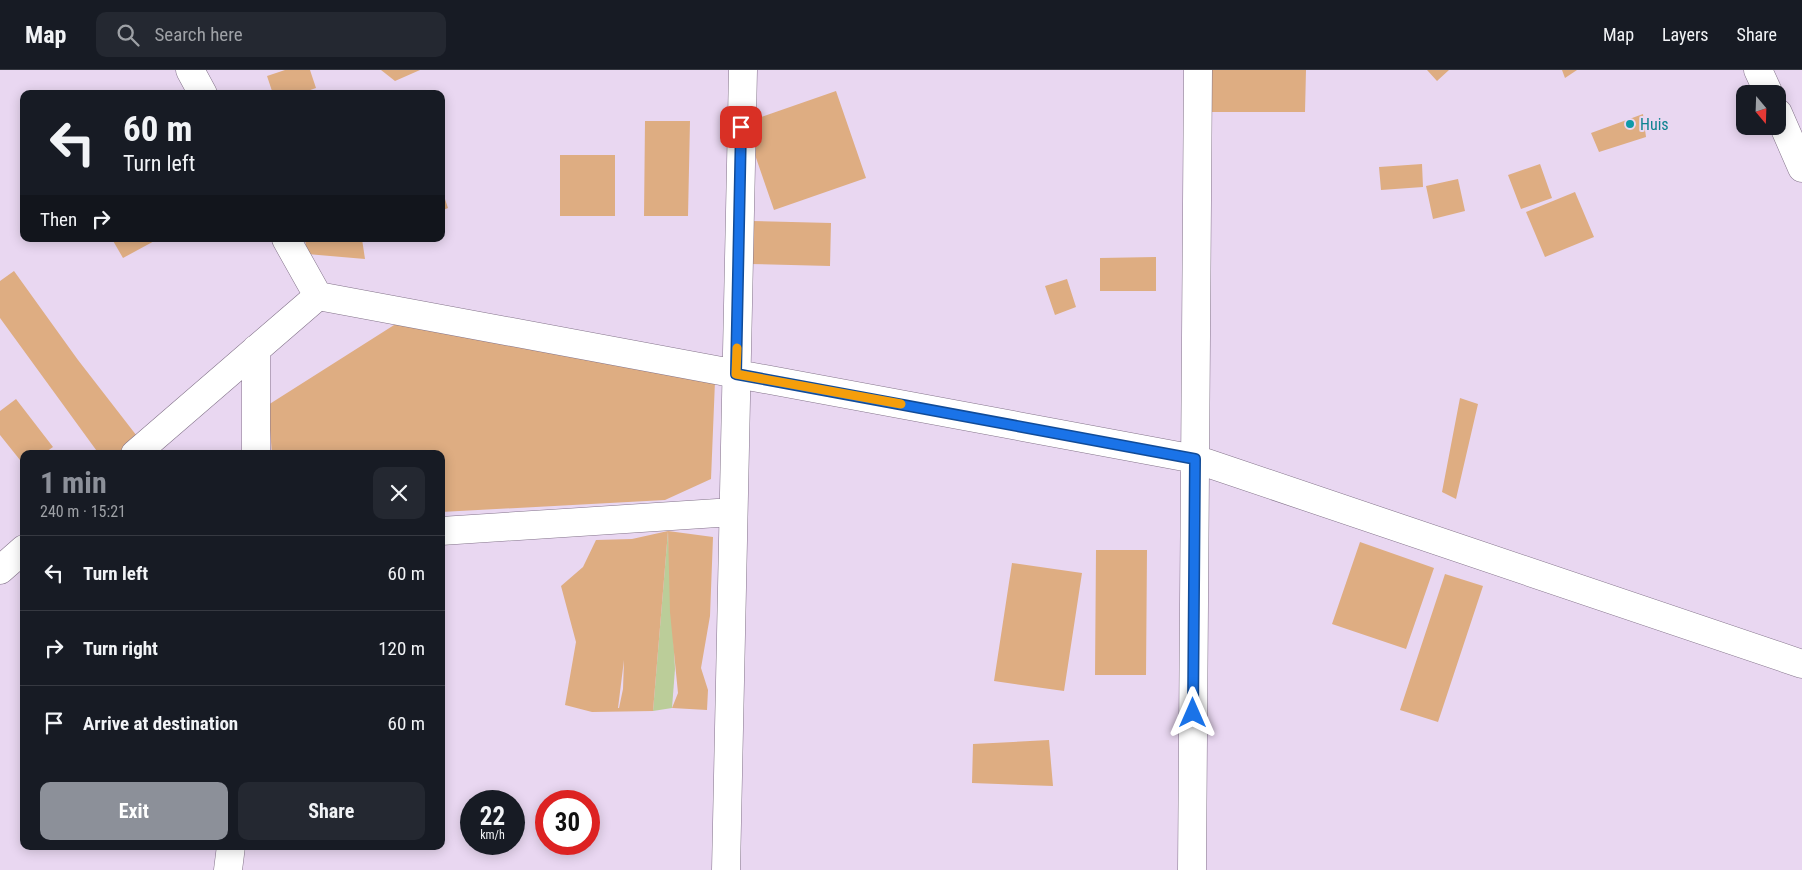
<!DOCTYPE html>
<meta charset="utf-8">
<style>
body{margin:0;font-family:"Roboto Condensed",sans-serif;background:#242831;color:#f1f3f6;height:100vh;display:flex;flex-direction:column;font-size:19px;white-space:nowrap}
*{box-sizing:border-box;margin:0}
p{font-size:16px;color:#9ea1a6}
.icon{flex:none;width:28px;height:28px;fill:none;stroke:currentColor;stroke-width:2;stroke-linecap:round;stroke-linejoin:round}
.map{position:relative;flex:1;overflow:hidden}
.drawer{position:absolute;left:20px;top:380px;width:425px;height:400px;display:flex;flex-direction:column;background:#171b24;border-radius:10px;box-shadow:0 2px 12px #0003}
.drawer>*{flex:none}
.guide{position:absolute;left:20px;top:20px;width:425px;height:152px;border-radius:10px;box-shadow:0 2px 12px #0003;background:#171b24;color:#f1f3f6;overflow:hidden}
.needle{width:32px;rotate:161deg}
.buttons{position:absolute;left:1736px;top:15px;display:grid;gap:10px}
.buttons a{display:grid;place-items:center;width:50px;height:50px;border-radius:10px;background:#171b24;box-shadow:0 2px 12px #0003;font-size:25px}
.speed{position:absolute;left:460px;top:720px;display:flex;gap:10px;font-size:25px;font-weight:700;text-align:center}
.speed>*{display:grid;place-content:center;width:65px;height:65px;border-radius:50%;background:#171b24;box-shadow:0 2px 12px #0003;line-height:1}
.speed small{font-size:12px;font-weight:400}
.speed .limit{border:8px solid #d22;background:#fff;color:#111}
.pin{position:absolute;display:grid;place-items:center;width:42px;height:42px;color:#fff;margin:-21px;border-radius:10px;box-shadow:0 2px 8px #0006}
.me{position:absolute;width:55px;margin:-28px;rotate:0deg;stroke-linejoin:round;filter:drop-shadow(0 0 4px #0008)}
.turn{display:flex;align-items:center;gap:18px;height:105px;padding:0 20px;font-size:22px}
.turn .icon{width:65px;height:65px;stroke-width:2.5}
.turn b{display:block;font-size:35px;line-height:42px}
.then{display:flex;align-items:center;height:48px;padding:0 20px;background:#0003;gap:10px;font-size:19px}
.round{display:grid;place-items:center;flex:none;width:52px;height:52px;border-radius:10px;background:#242831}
.head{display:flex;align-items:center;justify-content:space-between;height:85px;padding:0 20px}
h1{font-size:30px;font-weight:700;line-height:38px;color:#8c9099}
.action{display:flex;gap:10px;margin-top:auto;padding:10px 20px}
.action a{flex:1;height:58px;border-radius:10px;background:#8c9099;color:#fff;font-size:20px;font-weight:700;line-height:58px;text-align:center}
.action a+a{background:#242831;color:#f1f3f6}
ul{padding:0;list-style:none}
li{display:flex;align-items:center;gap:15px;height:75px;padding:0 20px;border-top:1px solid #363941}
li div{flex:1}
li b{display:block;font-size:19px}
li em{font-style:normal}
header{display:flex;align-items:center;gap:30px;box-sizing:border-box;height:70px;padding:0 25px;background:#171b24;border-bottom:1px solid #363941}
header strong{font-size:24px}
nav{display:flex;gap:28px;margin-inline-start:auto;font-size:18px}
.search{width:350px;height:45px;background:#242831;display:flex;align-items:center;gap:12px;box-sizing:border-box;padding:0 18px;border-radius:10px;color:#9ea1a6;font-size:19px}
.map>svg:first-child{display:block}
</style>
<header>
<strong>Map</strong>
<div class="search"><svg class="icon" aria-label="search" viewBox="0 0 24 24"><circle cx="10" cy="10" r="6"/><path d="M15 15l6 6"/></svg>Search here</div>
<nav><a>Map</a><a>Layers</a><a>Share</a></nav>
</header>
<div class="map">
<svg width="1802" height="800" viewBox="0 0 1802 800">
<rect width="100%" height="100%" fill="#e9d7f1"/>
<path fill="#bbcd99" d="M668,461L675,599L672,638L653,641Z"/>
<path fill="#dead82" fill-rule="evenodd" d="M285,0H310L316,18L299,24H273L267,6Z
M381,0H420L395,11Z
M1209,0H1306L1305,42H1208Z
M1427,0H1449L1437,11Z
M1562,0H1577L1565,8Z
M836,21L866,108L774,140L744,53Z
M1643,44L1646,67L1599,82L1591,63Z
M645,51H690L688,146H644Z
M560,85H615V146H560Z
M1422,94L1423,117L1381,120L1379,97Z
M1540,94L1552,128L1521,139L1508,105Z
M1458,109L1465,141L1433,149L1426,116Z
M442,120L448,138L441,141V121Z
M1575,122L1594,167L1545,187L1526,142Z
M751,151L831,153L830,196L749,194Z
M112,169H158L123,188Z
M305,169H362L365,189L307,184Z
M1156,187V221H1100V188Z
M14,201L78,290L140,370L123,384H99L0,248V211Z
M1067,209L1076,237L1055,245L1045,216Z
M402,250L715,311L711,409L665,430L441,442V384H272L268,335Z
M1460,328L1478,334L1456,429L1442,422Z
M16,329L53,377L43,384H24V395L0,365V341Z
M668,461L713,467L710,546L701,598L708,620L707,640L672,638L678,623L670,542Z
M668,461L653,641L592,642L565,635L576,572L561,516L583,497L596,470L632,469ZM624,590L623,619L619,638H618Z
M1360,472L1434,498L1406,579L1332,554Z
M1096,480H1147L1146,605H1095Z
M1012,493L1082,503L1064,621L994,611Z
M1445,504L1483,516L1438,652L1400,640Z
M1049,670L1053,716L972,713L973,674Z"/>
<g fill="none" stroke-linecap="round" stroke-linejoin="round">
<defs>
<path id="minor" d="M190,0L203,24
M318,226L1195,389L1802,594
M256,279V384
M135,384L318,226L286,169
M441,461L733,442
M0,500L24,479
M228,800L231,776
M726,800L743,0
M1192,800L1198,0"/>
<path id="major" d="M1758,0L1769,24
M1778,43L1802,98"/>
</defs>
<use href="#minor" stroke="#83738a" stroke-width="29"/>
<use href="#major" stroke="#83738a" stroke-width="29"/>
<use href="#minor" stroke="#fff" stroke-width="28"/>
<use href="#major" stroke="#fff" stroke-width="28"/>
</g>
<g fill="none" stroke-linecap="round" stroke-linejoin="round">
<defs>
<path id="route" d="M741,57L736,304L1195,389L1193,643"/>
</defs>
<use href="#route" stroke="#114b97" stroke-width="12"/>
<use href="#route" stroke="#1a73e8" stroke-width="9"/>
<path stroke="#f59e0b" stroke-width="9" d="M737,278L736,304L901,334"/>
</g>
<circle fill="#0f9aa8" stroke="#e9d7f1" stroke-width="2" cx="1630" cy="54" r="5"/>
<g text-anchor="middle" stroke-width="4" stroke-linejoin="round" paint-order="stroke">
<g font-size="16" fill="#0d838f" stroke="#e9d7f1" text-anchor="start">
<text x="1640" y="60">Huis</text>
</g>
</g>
</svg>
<div class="buttons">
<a><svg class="needle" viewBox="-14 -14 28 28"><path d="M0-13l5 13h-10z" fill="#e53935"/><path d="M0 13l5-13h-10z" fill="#9ea1a6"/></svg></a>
</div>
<div class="speed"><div>22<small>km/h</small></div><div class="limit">30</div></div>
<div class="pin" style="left:741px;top:57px;background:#d93025"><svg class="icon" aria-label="arrive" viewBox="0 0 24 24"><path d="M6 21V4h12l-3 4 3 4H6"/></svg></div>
<svg class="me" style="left:1193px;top:643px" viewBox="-20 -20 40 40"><path d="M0-17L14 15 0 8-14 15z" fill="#1a73e8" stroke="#fff" stroke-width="4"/></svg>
<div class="guide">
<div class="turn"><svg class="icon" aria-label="left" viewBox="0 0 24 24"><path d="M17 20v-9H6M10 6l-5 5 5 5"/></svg><div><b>60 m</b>Turn left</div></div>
<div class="then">Then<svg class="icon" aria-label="right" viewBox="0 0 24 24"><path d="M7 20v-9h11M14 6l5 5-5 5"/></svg></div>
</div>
<section class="drawer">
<div class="head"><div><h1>1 min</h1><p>240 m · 15:21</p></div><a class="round"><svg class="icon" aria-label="close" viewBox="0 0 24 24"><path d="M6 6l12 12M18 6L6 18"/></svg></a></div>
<ul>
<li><svg class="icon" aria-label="left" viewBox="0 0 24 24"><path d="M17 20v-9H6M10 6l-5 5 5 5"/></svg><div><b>Turn left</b></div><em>60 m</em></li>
<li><svg class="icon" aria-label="right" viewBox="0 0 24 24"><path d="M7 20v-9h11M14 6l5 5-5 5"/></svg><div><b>Turn right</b></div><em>120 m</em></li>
<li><svg class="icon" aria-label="arrive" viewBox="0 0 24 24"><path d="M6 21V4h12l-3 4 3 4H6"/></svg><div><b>Arrive at destination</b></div><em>60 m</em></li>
</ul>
<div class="action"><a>Exit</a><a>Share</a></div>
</section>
</div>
